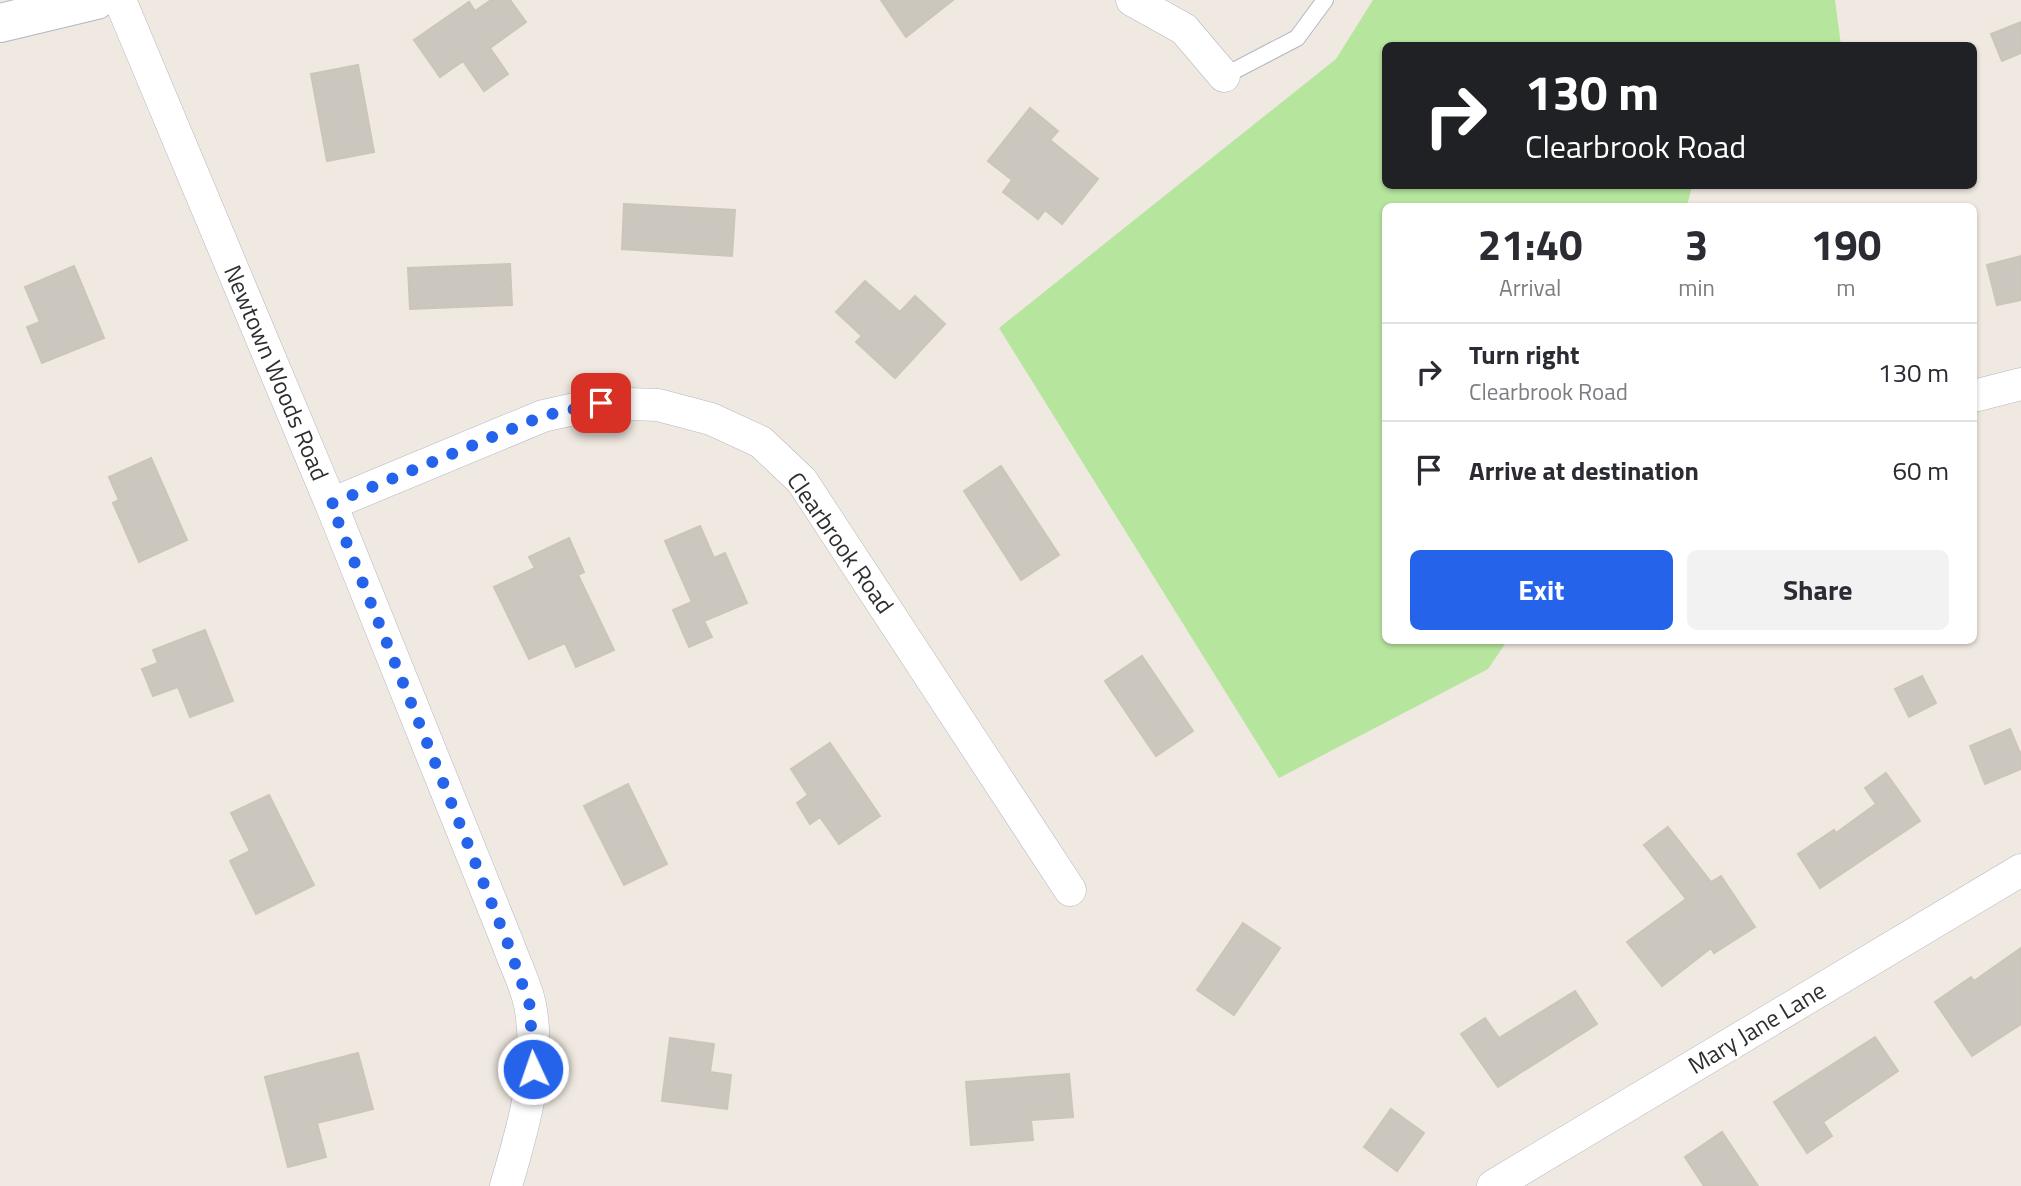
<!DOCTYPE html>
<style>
body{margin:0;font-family:"Titillium Web",sans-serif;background:#f2f2f3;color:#2b2b33;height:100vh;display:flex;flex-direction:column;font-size:26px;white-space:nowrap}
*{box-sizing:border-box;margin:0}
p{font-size:23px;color:#7c7c81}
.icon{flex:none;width:38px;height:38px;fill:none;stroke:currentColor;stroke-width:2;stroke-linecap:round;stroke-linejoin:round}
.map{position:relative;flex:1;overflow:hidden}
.panel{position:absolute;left:1382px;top:203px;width:595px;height:441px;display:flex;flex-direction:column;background:#fff;border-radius:10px;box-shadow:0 2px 5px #0004}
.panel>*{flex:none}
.hud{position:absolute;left:1382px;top:42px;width:595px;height:147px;border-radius:10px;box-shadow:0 2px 5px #0004;background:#202124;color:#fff;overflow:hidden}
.pin{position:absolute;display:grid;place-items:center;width:60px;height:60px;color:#fff;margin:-30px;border-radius:14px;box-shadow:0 4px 10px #0006}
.me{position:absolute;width:77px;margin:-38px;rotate:357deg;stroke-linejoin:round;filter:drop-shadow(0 0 5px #0008)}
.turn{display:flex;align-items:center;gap:24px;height:147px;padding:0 28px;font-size:32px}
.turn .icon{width:91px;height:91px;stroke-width:2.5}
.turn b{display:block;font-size:49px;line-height:60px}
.eta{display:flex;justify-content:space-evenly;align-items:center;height:119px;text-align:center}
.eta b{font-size:42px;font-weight:700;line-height:49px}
.primary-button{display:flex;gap:14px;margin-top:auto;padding:14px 28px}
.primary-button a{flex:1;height:80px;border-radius:10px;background:#2563eb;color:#fff;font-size:28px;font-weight:700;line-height:80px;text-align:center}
.primary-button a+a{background:#f2f2f3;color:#2b2b33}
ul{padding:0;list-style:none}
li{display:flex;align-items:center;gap:21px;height:98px;padding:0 28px;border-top:2px solid #e1e1e2}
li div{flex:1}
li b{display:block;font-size:26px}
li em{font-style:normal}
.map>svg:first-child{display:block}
</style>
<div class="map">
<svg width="2021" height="1186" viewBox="0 0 2021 1186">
<rect width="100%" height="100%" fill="#efe9e1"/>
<path fill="#b6e59e" d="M1373,0H1835L1841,45L1386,46V186H1692L1687,206H1386V640L1507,641L1488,669L1279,778L999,328L1336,59Z"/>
<path fill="#cbc7bf" stroke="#cbc5ba" stroke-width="2" d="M491,0H510L526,22L490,48L508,74L484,91L463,61L440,77L414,40L469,2L475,11Z
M881,0H953L906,37Z
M2021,22V53L2002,61L1991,34Z
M358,65L374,152L327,161L311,74Z
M1030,108L1058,131L1050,140L1098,179L1062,224L1045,210L1038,219L1003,192L1012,180L988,161Z
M624,204L735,210L732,256L622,249Z
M2021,256V300L1997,305L1987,265Z
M510,264L512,305L410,309L408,268Z
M74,266L104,338L42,363L27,327L40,322L25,287Z
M865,281L900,312L915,296L945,324L895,378L856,342L862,336L836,312Z
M151,458L187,540L139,562L113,503L119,500L109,477Z
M1001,466L1059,555L1021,580L964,491Z
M700,526L714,558L725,553L747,603L704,621L712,637L689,647L673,610L692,602L665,541Z
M569,538L584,572L578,575L614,650L576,667L565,643L529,659L494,587L535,568L529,557Z
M205,630L233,701L190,717L178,687L153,696L142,669L158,663L153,650Z
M1142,656L1193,731L1156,756L1105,681Z
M1922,676L1936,703L1909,717L1895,689Z
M2010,729L2021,755V769L1985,784L1970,746Z
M830,743L880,816L839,844L820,817L810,824L797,803L808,795L791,769Z
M1886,773L1920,821L1820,888L1798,854L1834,830L1836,833L1876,804L1865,788Z
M628,784L667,864L624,885L584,806Z
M269,795L314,885L256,914L230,861L250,851L231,813Z
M1668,827L1711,882L1721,876L1755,927L1714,953L1711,948L1662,986L1627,942L1686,899L1644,845Z
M1243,923L1280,948L1234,1015L1197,990Z
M2021,948V1024L1972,1056L1935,1002L1971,977L1974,981Z
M1575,991L1597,1024L1498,1087L1461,1034L1485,1018L1499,1038Z
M1875,1037L1898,1071L1823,1122L1832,1136L1807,1153L1774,1102Z
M670,1038L714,1044L710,1072L731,1075L727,1109L662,1101Z
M358,1053L373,1109L317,1123L326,1157L288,1167L265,1077Z
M1069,1074L1073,1117L1031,1120L1033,1140L971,1145L966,1082Z
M1391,1109L1424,1133L1397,1171L1364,1147Z
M1722,1132L1758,1186H1704L1685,1157Z"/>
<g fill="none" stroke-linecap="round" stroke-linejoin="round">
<defs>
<path id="service" d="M1224,76L1297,38L1325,0"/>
<path id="minor" d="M120,0L331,504L508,944C515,964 526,985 530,1005C542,1067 523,1128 506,1186
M1132,0L1184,29L1224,76
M1974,396L2021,384
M331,504L543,416L601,403L658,405L711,419L761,442L802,481L1070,890
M1493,1186L2021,870"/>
<path id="tertiary" d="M0,23L96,0"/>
</defs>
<use href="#service" stroke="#b4b7c1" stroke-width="18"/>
<use href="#minor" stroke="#b4b7c1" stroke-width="33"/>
<use href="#tertiary" stroke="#b4b7c1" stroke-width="40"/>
<use href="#service" stroke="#fff" stroke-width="16"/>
<use href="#minor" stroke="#fff" stroke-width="32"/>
<use href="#tertiary" stroke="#fff" stroke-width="38"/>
</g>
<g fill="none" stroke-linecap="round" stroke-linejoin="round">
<path stroke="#2563eb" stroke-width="12" stroke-dasharray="0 21.6" d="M533,1069L530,1006L508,944L331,504L543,416L601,403"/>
</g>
<g text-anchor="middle" stroke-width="6" stroke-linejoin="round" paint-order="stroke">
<g font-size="24" fill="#2e2e2e" stroke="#fff">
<text transform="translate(276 373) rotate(67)" y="8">Newtown Woods Road</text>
<text transform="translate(840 543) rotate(55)" y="8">Clearbrook Road</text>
<text transform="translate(1757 1028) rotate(-31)" y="8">Mary Jane Lane</text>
</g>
</g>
</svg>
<div class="pin" style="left:601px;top:403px;background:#d93025"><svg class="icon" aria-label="arrive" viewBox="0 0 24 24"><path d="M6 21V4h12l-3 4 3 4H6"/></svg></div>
<svg class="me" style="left:533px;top:1069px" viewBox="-20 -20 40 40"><circle r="17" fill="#2563eb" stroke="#fff" stroke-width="3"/><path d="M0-11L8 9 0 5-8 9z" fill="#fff"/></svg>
<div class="hud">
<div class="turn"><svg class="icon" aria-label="right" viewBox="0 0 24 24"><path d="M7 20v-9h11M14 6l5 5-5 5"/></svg><div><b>130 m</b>Clearbrook Road</div></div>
</div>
<section class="panel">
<div class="eta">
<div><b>21:40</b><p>Arrival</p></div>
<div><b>3</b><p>min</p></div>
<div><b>190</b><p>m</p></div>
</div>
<ul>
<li><svg class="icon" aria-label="right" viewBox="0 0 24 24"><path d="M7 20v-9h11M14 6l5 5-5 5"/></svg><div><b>Turn right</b><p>Clearbrook Road</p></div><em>130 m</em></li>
<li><svg class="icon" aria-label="arrive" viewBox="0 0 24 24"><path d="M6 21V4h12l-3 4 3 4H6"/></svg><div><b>Arrive at destination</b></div><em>60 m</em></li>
</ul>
<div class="primary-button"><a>Exit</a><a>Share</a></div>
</section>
</div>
